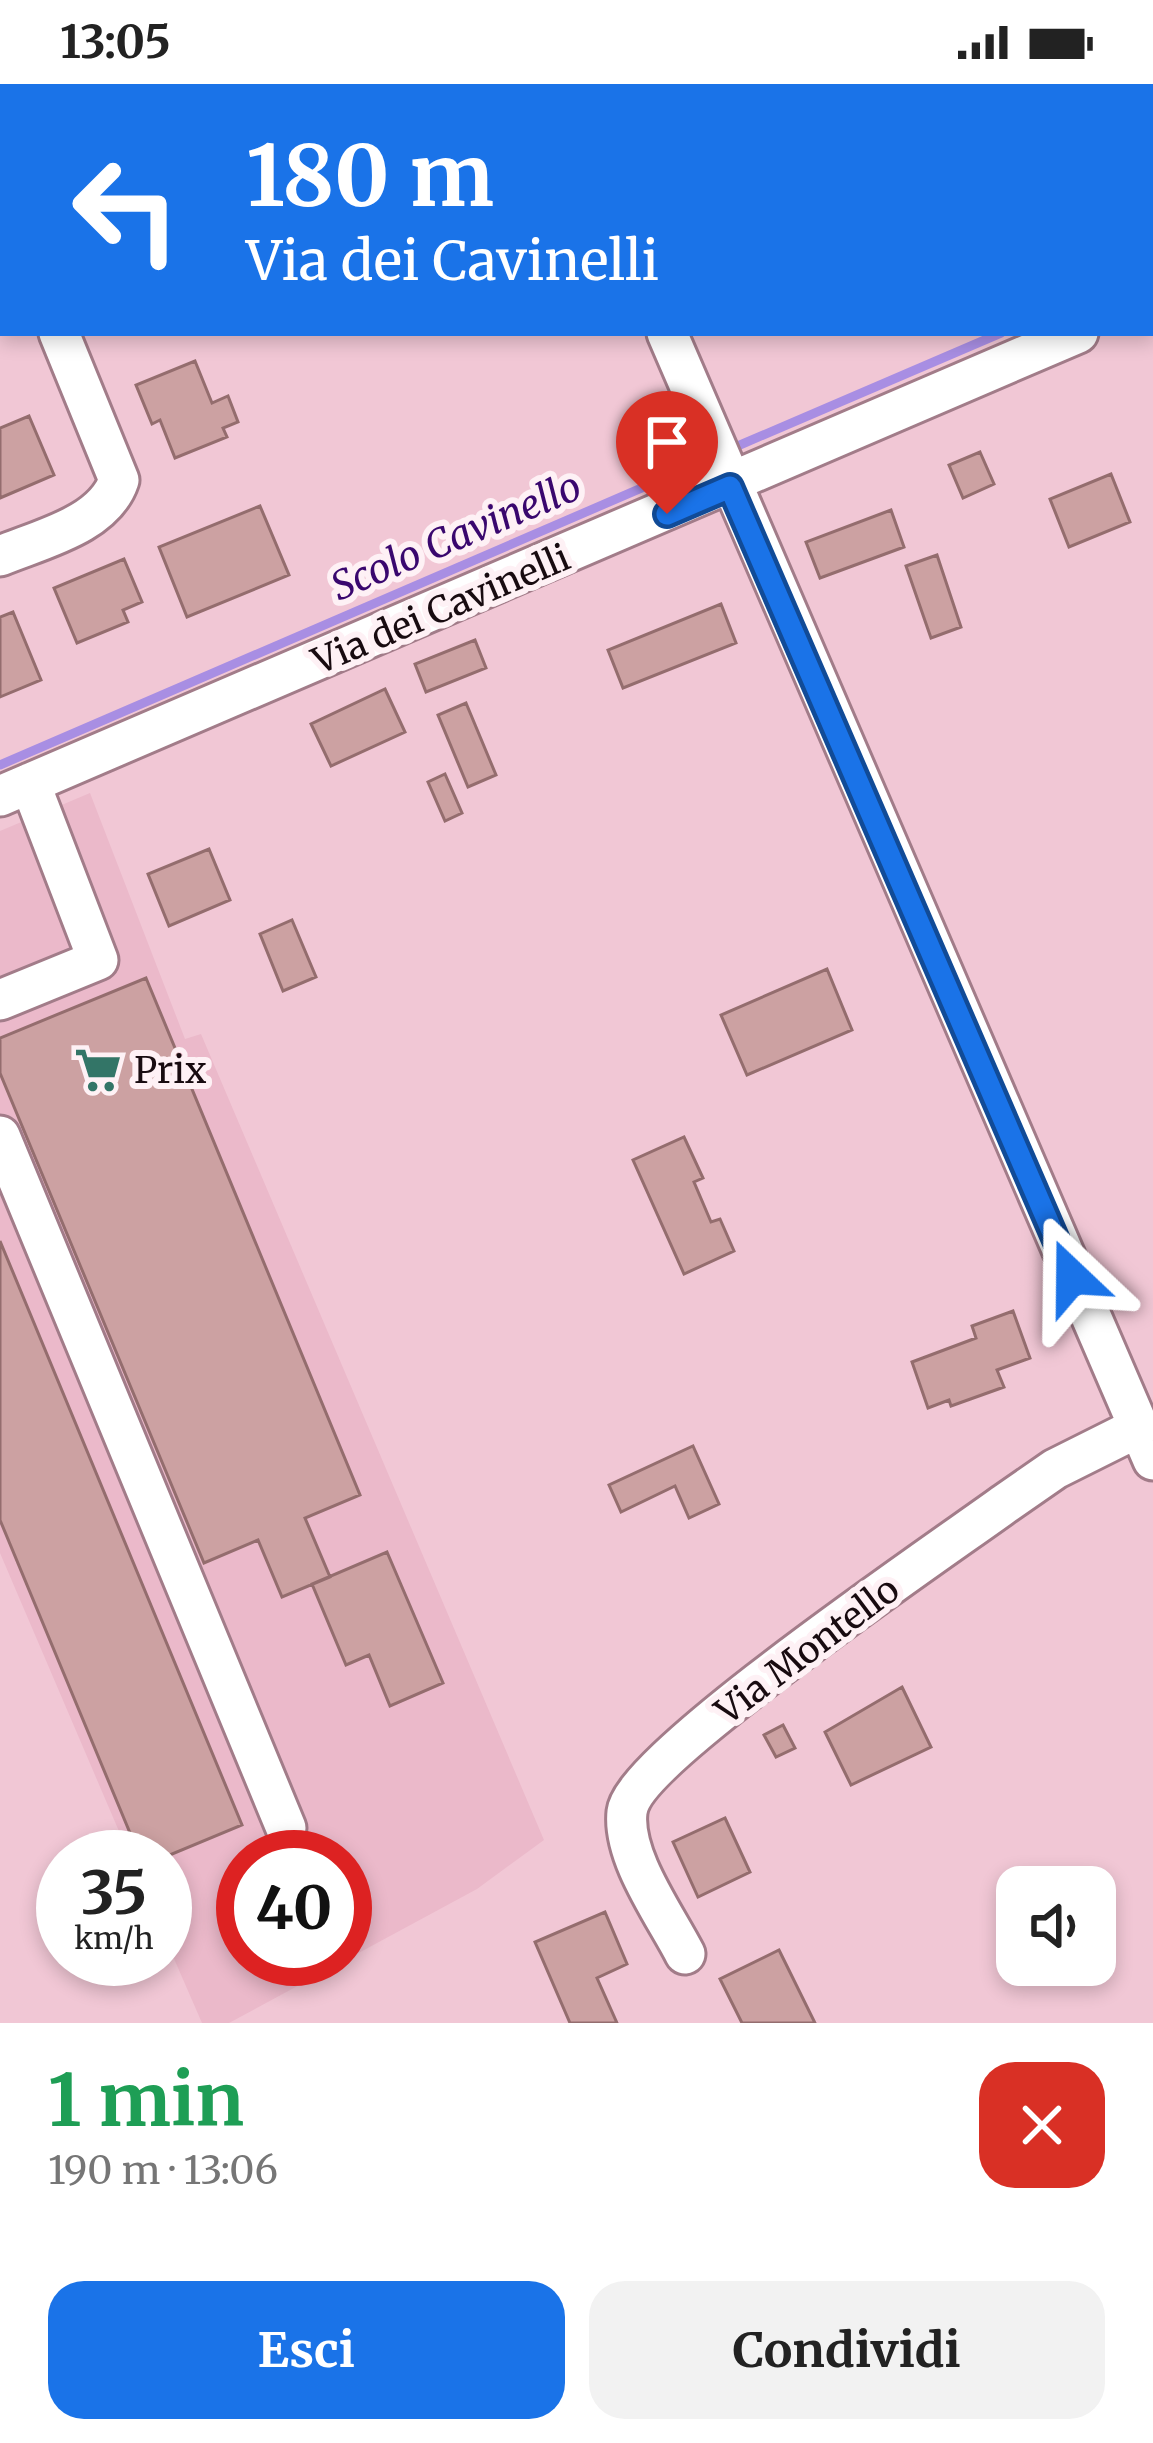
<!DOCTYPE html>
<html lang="it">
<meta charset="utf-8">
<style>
body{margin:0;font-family:Merriweather,serif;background:#f2f2f2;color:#222;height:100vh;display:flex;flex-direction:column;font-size:45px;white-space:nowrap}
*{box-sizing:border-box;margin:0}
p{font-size:39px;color:#767676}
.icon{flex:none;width:66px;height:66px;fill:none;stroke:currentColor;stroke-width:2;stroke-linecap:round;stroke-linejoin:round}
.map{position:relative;height:1939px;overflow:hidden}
.panel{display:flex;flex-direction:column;background:#fff;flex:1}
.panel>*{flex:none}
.top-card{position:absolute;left:0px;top:0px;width:1155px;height:252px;box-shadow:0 6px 18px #0003;background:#1a73e8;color:#fff;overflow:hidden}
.fabs{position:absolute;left:996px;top:1782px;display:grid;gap:24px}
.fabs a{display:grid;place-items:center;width:120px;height:120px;border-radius:24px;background:#fff;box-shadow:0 6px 18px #0003;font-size:60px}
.speed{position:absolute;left:36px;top:1746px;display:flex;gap:24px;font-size:60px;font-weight:700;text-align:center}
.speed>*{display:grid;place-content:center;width:156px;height:156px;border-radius:50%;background:#fff;box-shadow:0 6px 18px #0003;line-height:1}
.speed small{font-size:30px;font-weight:400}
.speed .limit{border:18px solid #d22;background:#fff;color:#111}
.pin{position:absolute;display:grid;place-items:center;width:102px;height:102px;color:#fff;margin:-123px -51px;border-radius:50% 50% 50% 0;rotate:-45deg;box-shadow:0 0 12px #0007}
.pin .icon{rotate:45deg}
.me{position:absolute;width:132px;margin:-66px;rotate:337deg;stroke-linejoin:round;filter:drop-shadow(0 0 9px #0008)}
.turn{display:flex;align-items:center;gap:42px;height:252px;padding:0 48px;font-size:54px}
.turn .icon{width:156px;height:156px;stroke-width:2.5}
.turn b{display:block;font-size:84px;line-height:102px}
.round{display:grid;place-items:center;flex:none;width:126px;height:126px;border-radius:36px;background:#f2f2f2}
.headline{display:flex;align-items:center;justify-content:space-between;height:204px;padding:0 48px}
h1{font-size:72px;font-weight:700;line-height:90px;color:#1e9e55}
.primary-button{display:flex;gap:24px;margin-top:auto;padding:24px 48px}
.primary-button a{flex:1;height:138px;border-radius:36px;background:#1a73e8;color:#fff;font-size:48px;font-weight:700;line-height:138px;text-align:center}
.primary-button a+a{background:#f2f2f2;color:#222}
.status{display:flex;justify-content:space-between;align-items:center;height:84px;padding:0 60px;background:#fff;direction:ltr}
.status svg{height:33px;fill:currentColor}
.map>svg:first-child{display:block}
</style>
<div class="status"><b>13:05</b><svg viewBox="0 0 49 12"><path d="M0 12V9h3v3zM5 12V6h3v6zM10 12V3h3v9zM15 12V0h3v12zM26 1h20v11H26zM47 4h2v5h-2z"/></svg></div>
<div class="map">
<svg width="1153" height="1939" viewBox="0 0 1153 1939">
<rect width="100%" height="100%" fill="#f1c7d5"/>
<path fill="#ebb9ca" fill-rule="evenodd" d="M90,709L185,955L201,950L544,1756L477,1805L229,1939H202L165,1854V1773H130L0,1469V747ZM243,1773H345V1875H243Z"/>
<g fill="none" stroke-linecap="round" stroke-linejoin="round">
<path stroke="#a88ee3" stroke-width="9" d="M1152,182L1153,181
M726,367L1001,249
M0,681L711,374"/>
</g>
<path fill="#cca1a2" stroke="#946d6e" stroke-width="3" d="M195,277L212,319L228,312L238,338L223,344L227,353L175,374L160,336L152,340L136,301Z
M29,332L54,391L0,414V344Z
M980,368L994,400L963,414L949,381Z
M1111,390L1130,438L1069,463L1050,415Z
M260,422L289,491L187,533L159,463Z
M891,426L904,463L820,494L806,458Z
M937,471L961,543L931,554L906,482Z
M124,475L142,518L123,526L128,538L77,559L54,504Z
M721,520L736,559L623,604L608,566Z
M13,528L41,596L0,613V533Z
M475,556L486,584L426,608L415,580Z
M385,605L405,648L331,682L311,640Z
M466,619L496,691L468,703L438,631Z
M445,690L462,729L445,737L428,698Z
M209,765L230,816L169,842L148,790Z
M292,836L316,893L283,907L260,850Z
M827,885L852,946L747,991L721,931Z
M146,894L360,1411L305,1434L330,1493L282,1513L258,1456L204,1479L0,989V954Z
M684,1053L703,1094L694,1098L711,1138L720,1135L734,1167L684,1190L633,1076Z
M0,1157L242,1741L165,1773H140L0,1436Z
M1013,1227L1030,1274L997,1286L1004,1303L951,1322L949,1316L928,1324L912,1278L976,1254L972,1242Z
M693,1362L719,1420L689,1434L675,1402L621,1428L609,1401Z
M387,1468L443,1599L390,1622L369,1571L346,1581L312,1500Z
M902,1603L931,1663L851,1701L825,1648Z
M783,1641L795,1664L776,1673L764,1651Z
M725,1734L750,1788L698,1813L673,1758Z
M605,1828L627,1880L597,1894L617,1939H570L535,1858Z
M779,1866L815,1939H742L720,1895Z"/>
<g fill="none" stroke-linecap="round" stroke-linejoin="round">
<defs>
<path id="minor" d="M567,0L568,3
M0,169H3
M1152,216H1153
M667,249L1153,1376
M0,472C41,455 104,441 119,396L59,249
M0,712L1078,249
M0,916L98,876L30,699
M0,1052L286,1744
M685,1870C665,1831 622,1773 627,1728C633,1674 947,1462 1006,1419L1055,1385L1139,1343"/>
</defs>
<use href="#minor" stroke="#a27c89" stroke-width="45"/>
<path stroke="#ae8d99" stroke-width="6" stroke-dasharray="12 6" stroke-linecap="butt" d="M0,98L3,105"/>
<use href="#minor" stroke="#fff" stroke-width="39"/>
</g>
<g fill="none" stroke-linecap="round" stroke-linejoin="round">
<defs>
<path id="route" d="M667,430L730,403L1072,1193"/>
</defs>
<use href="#route" stroke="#114b97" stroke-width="30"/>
<use href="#route" stroke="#1a73e8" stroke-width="21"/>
</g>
<defs>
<symbol id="supermarket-bare" viewBox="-9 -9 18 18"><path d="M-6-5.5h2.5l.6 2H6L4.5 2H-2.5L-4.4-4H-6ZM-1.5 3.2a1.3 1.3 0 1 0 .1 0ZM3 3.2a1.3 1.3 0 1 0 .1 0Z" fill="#337567" stroke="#fef1f5" stroke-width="2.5" paint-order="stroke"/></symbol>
</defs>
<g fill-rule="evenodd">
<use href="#supermarket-bare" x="65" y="953" width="66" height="66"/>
</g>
<g text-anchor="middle" stroke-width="12" stroke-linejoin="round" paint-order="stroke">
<g font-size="36" fill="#180b10" stroke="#fef1f5">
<text transform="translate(441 525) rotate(-23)" y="13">Via dei Cavinelli</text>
<text transform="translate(807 1566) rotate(-37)" y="13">Via Montello</text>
</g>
<g font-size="36" fill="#180b10" stroke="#fef1f5" text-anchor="start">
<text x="134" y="999">Prix</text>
</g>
<g font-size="39" font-style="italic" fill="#39076e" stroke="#fef1f5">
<text transform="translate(456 452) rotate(-23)" y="14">Scolo Cavinello</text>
</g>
</g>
</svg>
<div class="fabs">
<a><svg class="icon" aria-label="sound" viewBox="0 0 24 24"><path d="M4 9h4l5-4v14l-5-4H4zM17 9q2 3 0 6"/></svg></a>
</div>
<div class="speed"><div>35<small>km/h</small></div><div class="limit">40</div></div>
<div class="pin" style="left:667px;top:430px;background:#d93025"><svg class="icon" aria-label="arrive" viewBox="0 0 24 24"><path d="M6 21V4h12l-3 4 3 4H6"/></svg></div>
<svg class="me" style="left:1072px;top:1193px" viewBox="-20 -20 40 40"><path d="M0-17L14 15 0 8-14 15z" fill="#1a73e8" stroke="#fff" stroke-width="4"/></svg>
<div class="top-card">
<div class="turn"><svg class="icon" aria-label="left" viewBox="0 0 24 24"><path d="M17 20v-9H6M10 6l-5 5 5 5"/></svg><div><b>180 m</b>Via dei Cavinelli</div></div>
</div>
</div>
<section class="panel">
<div class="headline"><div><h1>1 min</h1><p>190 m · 13:06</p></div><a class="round" style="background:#d93025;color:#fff"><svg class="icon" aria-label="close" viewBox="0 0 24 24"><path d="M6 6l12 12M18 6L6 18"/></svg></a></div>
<div class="primary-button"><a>Esci</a><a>Condividi</a></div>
</section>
